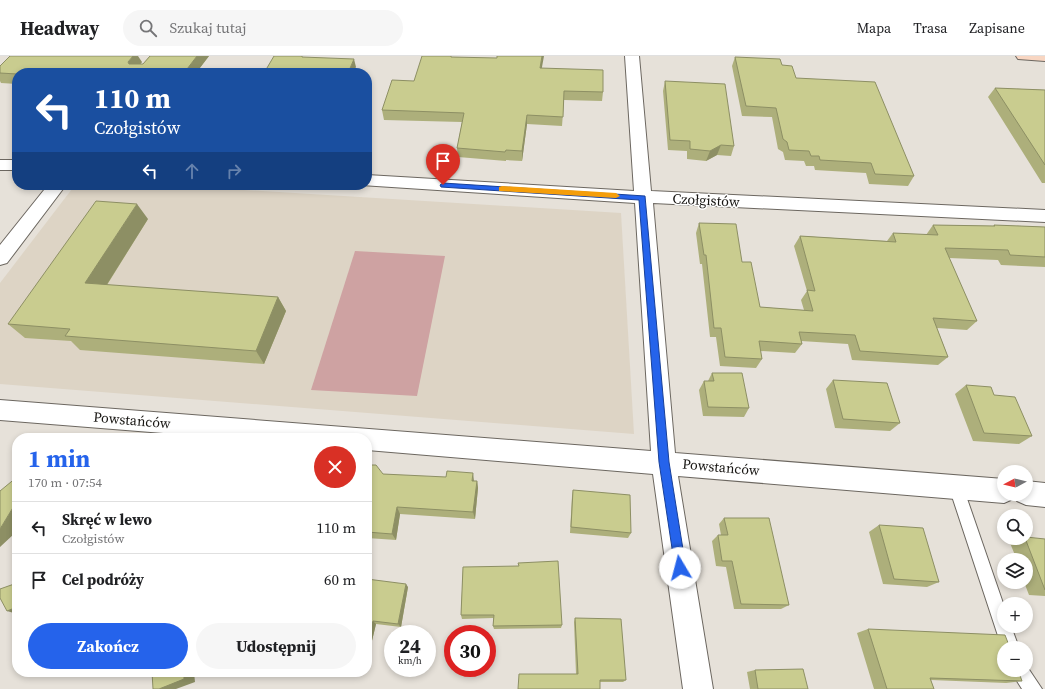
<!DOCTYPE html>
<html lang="pl">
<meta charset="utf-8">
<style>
body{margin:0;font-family:"Source Serif 4",serif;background:#f6f6f6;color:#202124;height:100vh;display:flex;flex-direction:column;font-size:15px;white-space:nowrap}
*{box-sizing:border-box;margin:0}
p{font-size:13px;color:#757577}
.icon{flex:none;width:22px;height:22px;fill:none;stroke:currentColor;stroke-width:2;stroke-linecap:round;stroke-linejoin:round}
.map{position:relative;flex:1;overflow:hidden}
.panel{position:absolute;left:12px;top:377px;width:360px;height:244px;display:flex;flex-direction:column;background:#fff;border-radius:16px;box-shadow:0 2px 6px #0003}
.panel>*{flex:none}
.guide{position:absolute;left:12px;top:12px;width:360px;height:122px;border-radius:16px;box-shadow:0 2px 6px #0003;background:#1a4fa0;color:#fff;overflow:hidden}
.needle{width:26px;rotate:263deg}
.controls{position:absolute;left:997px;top:409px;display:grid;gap:8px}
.controls a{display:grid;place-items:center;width:36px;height:36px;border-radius:50%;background:#fff;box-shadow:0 2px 6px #0003;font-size:20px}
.speed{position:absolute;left:384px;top:569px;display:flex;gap:8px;font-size:20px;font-weight:700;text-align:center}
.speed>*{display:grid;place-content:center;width:52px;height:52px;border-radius:50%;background:#fff;box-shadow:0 2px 6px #0003;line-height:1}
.speed small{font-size:10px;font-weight:400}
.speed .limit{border:6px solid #d22;background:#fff;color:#111}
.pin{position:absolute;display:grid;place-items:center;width:34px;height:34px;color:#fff;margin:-41px -17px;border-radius:50% 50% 50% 0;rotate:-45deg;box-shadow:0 0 4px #0007}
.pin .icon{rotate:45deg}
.me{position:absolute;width:44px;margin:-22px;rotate:352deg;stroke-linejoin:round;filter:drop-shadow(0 0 3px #0008)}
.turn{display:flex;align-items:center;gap:14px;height:84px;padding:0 16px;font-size:18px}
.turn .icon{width:52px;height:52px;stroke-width:2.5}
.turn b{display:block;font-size:28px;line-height:34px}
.lanes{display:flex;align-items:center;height:38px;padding:0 16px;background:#0003;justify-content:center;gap:20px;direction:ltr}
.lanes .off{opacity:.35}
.round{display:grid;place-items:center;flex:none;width:42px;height:42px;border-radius:21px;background:#f6f6f6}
.summary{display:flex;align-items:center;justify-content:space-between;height:68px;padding:0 16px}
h1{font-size:24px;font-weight:700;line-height:30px;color:#2563eb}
.button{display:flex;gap:8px;margin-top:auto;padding:8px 16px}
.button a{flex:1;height:46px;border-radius:24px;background:#2563eb;color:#fff;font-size:16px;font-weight:700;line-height:46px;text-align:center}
.button a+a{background:#f6f6f6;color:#202124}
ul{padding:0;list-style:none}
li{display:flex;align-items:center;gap:12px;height:52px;padding:0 16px;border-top:1px solid #e0e0e0}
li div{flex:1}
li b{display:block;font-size:15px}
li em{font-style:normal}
header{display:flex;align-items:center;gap:24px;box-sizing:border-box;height:56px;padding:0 20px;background:#fff;border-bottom:1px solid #e0e0e0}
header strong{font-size:19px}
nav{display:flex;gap:22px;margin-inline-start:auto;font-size:14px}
.search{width:280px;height:36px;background:#f6f6f6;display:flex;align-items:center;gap:10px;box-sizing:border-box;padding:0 14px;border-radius:22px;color:#757577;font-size:15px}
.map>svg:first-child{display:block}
</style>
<header>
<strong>Headway</strong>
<div class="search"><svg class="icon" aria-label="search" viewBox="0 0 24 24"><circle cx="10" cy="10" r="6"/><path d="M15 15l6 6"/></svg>Szukaj tutaj</div>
<nav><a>Mapa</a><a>Trasa</a><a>Zapisane</a></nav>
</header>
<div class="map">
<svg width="1045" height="633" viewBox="0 0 1045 633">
<rect width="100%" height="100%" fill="#e6e1d9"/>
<path fill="#ddd4c5" d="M75,129H162L621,157L634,378L0,328V227Z"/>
<path fill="#cea2a2" d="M355,195L445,200L417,340L311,334Z"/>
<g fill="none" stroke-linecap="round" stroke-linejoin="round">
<defs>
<path id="lane" d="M956,424L961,426L963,431L1004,550V570H1011L1019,592H1004V598L949,431L951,426Z
M1026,609L1042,633H1022L1010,614H1026Z"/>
<path id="street" d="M625,0H639L651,135L1045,154V166L653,147L675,397L1004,423V438H1026V425L1045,427V451L1026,449L1017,445L1015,439L1013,443L1004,447L678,420L713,633H683L653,418L367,394V382H226L0,364V344L651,395L635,147L361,129H367V119L634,135Z
M0,104H17V114H0Z
M48,129H66L7,207L0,209V189Z"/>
<path id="secondary" d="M1016,0H1045V5L1018,3Z"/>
</defs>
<use href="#lane" stroke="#6c6760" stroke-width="2"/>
<use href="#street" stroke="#6c6760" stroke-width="2"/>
<use href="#secondary" stroke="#6c6760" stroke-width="2"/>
<use href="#lane" fill="#fff" fill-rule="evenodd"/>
<use href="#street" fill="#fff" fill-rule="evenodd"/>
<use href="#secondary" fill="#f8d6c2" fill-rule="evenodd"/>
</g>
<path fill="#adaf7b" d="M150,0H209L196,17H17V28L1,27L0,25V10L142,6L140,8H143Z
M455,1L541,12L603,36L602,45L564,44L562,70L527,68L522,105L506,104V105L458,101L457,92L462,66L384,64L382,54L414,25Z
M735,1L782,9L796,22L914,120L908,130L869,128L866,117L815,114L814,110H806L804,105L785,104L783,96L778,93L772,61L742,60L732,10Z
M665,25L734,90L731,100L717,99L706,105L687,103V95L668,94L663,35Z
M995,32L1045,34V127H1042L988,41Z
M148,163L107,229L278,241L286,255L264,308L80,294L71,285L25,282L8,268Z
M699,167L742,206L760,251L804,254L801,244L807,235L794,190L800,180L887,185L893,177L926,179L933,169L993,170L994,169L1045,171V211L1001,209L998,204L949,202L977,265L967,274L937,272L948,301L938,309L852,304L848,288L801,285L802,288L795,297L760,295L762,303L756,312L720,310L716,281H710L702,208H700L696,177Z
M712,317L749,352L744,361L703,360L699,334L704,325H708Z
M833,324L900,367L890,375L835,372L826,333Z
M966,329L994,339L1032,380L1019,388L973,385L955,338Z
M367,409L383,418L477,425L478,432L475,463L400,458L396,484L367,482Z
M573,434L631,477L628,482L570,477L572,440Z
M724,462L789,549L781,553H734L726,511L716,510L712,485L718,479H721L719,468Z
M879,469L939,526L927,531L883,528L869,476Z
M1022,482L1045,483V540L1029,539L1024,526H1026V504H1017L1010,487Z
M463,511L562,569L561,572L494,573L493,570V562L462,563L461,559Z
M367,523L408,531L401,571L376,568L370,593H367Z
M575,562L626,624L623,626H600L576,618L574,566Z
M868,573L1022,625L1006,627L931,624L934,633H874L857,577Z
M755,614L808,633H750L747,616Z"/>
<path fill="#8d8f64" d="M133,0H138L142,6L134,16L128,6Z
M197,0H209L196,17H184Z
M542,0H544L540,22V12Z
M354,3L356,11L353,17H348Z
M527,59V68L522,105V95Z
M721,89L717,99L706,105L710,95Z
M137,148L148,163L99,241L85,227Z
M278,241L286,255L264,308L256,295Z
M473,417L474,425L473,432L472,425Z
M477,425L478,432L475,463L473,456Z
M17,445V473L14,478L0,491V473Z
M397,451L400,458L396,484L392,478Z
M406,528L408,531L401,571L398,568Z
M17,551V558L7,555Z
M373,565L376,568L370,593L367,591V588Z
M144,616H162L153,620L141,617Z
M184,616H194L195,626L176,633H159Z"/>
<path fill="#c9cc8f" stroke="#8d8f64" d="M10,0H133L128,6L129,8H143L150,0H197L184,17H17V18L0,17V10Z
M274,0H302V1L354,3L348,17H264Z
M422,0H451V1L497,2V0H542L540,12L603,14V36L564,35L563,61L527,59L522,95L506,94L505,96L457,92L464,57L382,54L392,24L414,25Z
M735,1L780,3L782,9L792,10L796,22L875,26L914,120L875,118L871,107L820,104L819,100H811L809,95L789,94L787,86L783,83L776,52L746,50Z
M665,25L725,28L734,90L721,89L710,95L690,93V85L670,84Z
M995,32L1045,34V109Z
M96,145L137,148L85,227L278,241L256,295L65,280L70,273L8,268Z
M699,167L736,168L742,206H751L760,251L813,255L807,234L815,235L800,180L896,186L893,177L938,179L933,169L995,170L994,169L1045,171V201L1010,199L1008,194L945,192L977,265L933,262L948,301L860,295L855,279L799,276L802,288L759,285L762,303L725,301L721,272H714L706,199H704Z
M712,317H742L749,352L708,351L704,325H714Z
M833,324L887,327L900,367L843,363Z
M966,329L991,331L994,339L1015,341L1032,380L984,377Z
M367,409H376L383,418L446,421L447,415L473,417L472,425H477L473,456L397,451L392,478L367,476Z
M17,421V445L0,473V435Z
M573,434L630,439L631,477L571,471Z
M724,462H769L789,549L741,548L732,505H722L718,479H728Z
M879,469L923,472L939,526L894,523Z
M1026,481L1045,483V534L1025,482H1026Z
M558,505L562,569L493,570L494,559H461L463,511L519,510L518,507Z
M367,523L406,528L398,568L373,565L367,588Z
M17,527V551L7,555L0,542V533Z
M575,562L621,563L626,624H600V633H518L519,618H578Z
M868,573L1005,579L1010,592H1004V614H1018L1022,625L930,622L934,633H887Z
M803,613L808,633H758L755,614Z
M152,616H184V623L159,633H153Z"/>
<path fill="#2563eb" stroke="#184099" d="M443,127L645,140L669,406L686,512L684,516L680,518L676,516L675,512L659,406L639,144L441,131L440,129Z"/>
<path fill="#f59e0b" d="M502,130L616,137L620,140L616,142L499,135V131Z"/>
<g text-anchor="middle" stroke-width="3" stroke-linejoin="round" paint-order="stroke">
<g font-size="14" fill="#171512" stroke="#fff">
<text transform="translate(706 144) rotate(3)" y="5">Czołgistów</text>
<text transform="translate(132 364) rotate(5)" y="5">Powstańców</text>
<text transform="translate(721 411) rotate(5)" y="5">Powstańców</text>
</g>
</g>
</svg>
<div class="controls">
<a><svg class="needle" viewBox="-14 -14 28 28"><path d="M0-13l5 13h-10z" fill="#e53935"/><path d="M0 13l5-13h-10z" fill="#757577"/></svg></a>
<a><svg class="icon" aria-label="search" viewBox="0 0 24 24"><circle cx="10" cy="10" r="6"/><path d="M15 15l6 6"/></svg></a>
<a><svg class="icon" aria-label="layers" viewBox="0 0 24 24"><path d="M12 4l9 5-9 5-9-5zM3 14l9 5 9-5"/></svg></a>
<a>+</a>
<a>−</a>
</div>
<div class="speed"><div>24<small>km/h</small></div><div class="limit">30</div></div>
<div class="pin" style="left:443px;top:129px;background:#d93025"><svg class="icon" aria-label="arrive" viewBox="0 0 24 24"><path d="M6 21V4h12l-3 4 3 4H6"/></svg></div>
<svg class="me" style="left:680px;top:512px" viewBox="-20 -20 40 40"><circle r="19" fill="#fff"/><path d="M0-13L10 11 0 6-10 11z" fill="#2563eb"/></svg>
<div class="guide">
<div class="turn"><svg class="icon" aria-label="left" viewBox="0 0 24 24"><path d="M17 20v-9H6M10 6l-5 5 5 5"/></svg><div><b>110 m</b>Czołgistów</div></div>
<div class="lanes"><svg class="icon" aria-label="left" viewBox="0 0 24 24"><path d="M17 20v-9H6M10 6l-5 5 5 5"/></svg><svg class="icon off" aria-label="ahead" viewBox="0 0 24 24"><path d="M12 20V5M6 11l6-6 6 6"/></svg><svg class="icon off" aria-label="right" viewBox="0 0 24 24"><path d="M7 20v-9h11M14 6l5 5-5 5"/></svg></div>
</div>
<section class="panel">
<div class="summary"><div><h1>1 min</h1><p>170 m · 07:54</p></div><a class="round" style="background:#d93025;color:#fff"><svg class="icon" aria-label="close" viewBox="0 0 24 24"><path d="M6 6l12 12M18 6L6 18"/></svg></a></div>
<ul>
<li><svg class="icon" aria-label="left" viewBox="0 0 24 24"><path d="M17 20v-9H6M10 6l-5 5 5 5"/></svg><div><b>Skręć w lewo</b><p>Czołgistów</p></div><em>110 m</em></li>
<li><svg class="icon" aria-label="arrive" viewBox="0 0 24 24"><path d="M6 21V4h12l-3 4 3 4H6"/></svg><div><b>Cel podróży</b></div><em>60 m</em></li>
</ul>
<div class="button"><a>Zakończ</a><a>Udostępnij</a></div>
</section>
</div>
